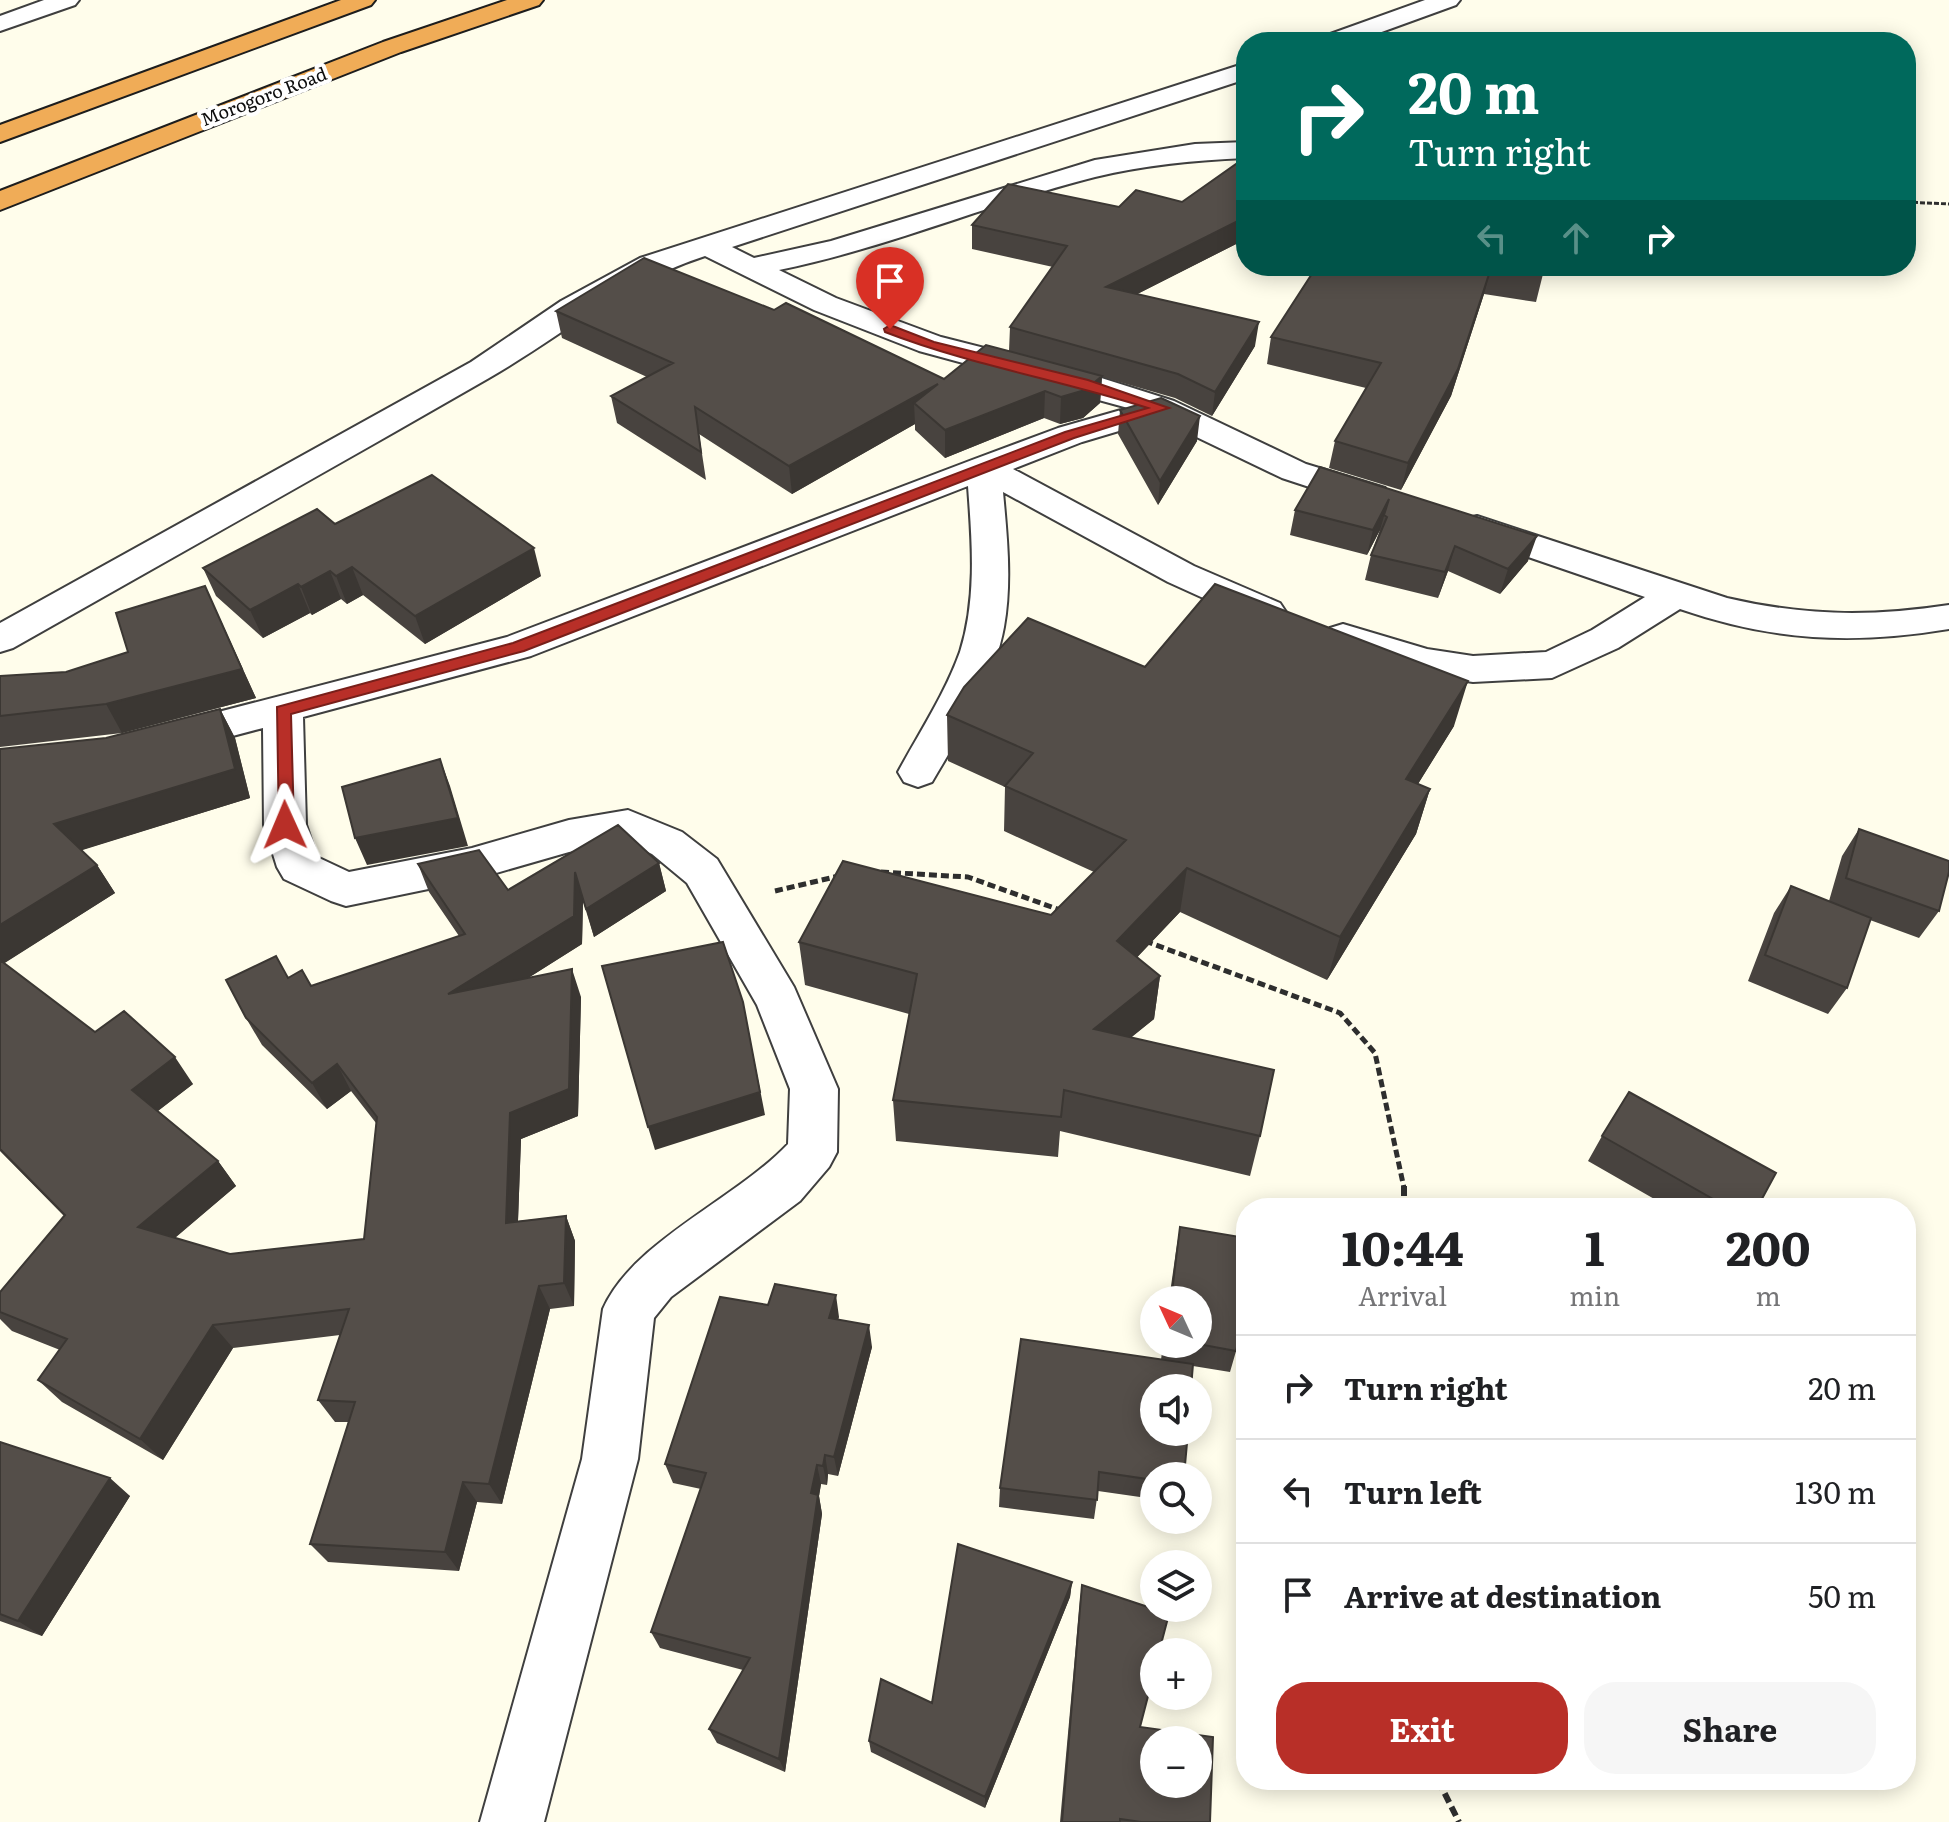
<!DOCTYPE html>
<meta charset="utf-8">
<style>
body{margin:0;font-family:Literata,serif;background:#f6f6f6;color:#202124;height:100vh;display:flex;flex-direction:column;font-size:30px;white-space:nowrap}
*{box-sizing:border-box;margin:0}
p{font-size:26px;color:#757577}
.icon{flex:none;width:44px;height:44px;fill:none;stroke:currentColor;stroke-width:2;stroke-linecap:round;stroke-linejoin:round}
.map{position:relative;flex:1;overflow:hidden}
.side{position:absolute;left:1236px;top:1198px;width:680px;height:592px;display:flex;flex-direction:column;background:#fff;border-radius:32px;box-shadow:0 4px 20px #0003}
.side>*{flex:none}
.guide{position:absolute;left:1236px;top:32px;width:680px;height:244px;border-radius:32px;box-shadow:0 4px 20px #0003;background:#00695c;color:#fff;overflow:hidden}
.needle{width:52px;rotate:314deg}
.tools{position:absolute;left:1140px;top:1286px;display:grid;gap:16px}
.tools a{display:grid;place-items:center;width:72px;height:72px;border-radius:50%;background:#fff;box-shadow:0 4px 20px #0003;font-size:40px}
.pin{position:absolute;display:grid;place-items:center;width:68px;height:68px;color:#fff;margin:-82px -34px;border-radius:50% 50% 50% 0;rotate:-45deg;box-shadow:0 0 8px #0007}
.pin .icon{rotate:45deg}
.me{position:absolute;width:88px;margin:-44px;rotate:359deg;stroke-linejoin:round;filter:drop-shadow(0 0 6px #0008)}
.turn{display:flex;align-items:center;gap:28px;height:168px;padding:0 40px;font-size:36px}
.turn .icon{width:104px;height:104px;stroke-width:2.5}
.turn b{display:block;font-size:56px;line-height:68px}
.lanes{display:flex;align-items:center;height:76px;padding:0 40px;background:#0003;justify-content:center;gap:40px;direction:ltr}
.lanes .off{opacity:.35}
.eta{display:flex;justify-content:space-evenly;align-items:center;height:136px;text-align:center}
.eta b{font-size:48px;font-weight:700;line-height:56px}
.action{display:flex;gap:16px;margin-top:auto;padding:16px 40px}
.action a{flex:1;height:92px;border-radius:32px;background:#b82f28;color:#fff;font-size:32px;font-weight:700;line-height:92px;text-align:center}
.action a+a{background:#f6f6f6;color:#202124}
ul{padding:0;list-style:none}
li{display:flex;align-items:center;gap:24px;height:104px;padding:0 40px;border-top:2px solid #e0e0e0}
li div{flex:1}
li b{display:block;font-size:30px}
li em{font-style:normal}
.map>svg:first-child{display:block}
</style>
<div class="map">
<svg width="1949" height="1822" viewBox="0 0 1949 1822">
<rect width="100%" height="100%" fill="#fffdeb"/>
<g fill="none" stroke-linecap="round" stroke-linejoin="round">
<defs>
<path id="minor" d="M44,0H79L75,5L0,31V16Z
M1425,0H1460L1456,5L1354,42H1319L1322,37Z
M1246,63V79L732,247L754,258L831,241L1095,160L1195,144L1246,142V158C1195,160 1145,165 1095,177C988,204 887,248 779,270L836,298L941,337L1095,376L1174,401L1306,464L1385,488L1390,496L1385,504L1373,507L1361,504L1282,478L1159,419L1082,442L1013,469L1194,566L1280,603L1286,612L1280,621L1267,624L1254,621L1168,582L1003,492C1007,536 1012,582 1004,627C994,682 960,734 932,782L918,787L904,782L898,772C919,733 945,694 960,652C977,598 972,541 968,486L531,656L303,717L306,825L317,857L349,872L472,848L569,820L628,810L682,832L717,859L794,987L838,1089L837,1152L829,1167L800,1201L671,1297L654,1318L638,1459L544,1822H480L582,1459L603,1309C633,1241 735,1200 788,1144L790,1089L757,1005L687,883L652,854L625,842L569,852L472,880L346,906L331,901L284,879L277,867L264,825L263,728L172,752L158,748L152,738L158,728L172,724L507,637L972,460L1058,428L1128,408L919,351L814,310L705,256C619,284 564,335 489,378C331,469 172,558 13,648L0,652V623L471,362L561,301L640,258Z
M1477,516L1727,598C1805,616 1870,617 1949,605V629C1853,645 1773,641 1680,609L1618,648L1552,678L1473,682L1425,675L1330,646L1324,637L1330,628L1343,624L1427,649L1473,656L1546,652L1592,630L1645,597L1464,535L1459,527L1464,519Z"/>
<path id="highway" d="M341,0H375L371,5L0,142V125Z
M507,0H543L539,5L401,52L0,210V191L383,42Z"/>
</defs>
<use href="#minor" stroke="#3f3f3f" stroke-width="4"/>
<use href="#highway" stroke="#1d1d1d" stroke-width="4"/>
<path stroke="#2e2e2e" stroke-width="3" stroke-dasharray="5 2" stroke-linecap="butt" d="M1906,202L1949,204"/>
<path stroke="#2e2e2e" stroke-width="5" stroke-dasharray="8 4" stroke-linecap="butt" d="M881,872L968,877L1060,910
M775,891L839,876
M1145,941L1340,1013L1375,1053L1404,1188"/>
<path stroke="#2e2e2e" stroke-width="6" stroke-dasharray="10 5" stroke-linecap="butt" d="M1404,1186V1208
M1438,1780L1459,1822"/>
<use href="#minor" fill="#fff" fill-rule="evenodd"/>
<use href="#highway" fill="#f0ac57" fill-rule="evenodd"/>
</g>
<path fill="#48433f" d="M972,225L1246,239L1137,294L1255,346L1212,416L1175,398L1102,377L1100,403L1083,418L1060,424L1044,418L945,458L915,430V424L792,494L699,434L706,480L617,423L611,396L647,377L562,338L556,311L944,379L1009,351L1010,327L1053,267L972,249Z
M1317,266H1545L1536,302L1484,294L1451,396L1401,490L1329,468L1335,441L1366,388L1267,364L1271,337Z
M1120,410L1197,441L1158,505L1118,434Z
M1320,467L1528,561L1500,594L1448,571L1438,598L1365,580L1371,555L1380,530L1367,555L1290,535L1295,510Z
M335,524L541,576L425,644L363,595L347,604L341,599L312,615L310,613L263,638L216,596L203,568Z
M205,586L256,698L122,733L0,747V676L66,672L128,652Z
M1145,667L1454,726L1418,784L1430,789L1416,834L1327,980L1180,912L1137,957L1160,976L1154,1019L1131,1037L1260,1136L1250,1176L1060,1131L1058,1157L896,1141L893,1100L909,1014L805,985L799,942L1051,915L1094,872L1004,831L1005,787L948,761L947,715Z
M220,709L235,738L250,798L81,850L97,865L115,893L4,963L95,1032L193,1084L158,1111L218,1161L236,1186L175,1238L230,1254L364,1239L376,1123L351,1091L327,1109L262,1045L246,1018L288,978L311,986L459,936L429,892L418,864L508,890L659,863L666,891L594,937L583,901L582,944L528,978L581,997L578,1116L521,1139L518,1221L566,1216L575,1241L574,1306L550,1309L502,1504L477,1502L459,1571L328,1562L310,1544L349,1422H335L318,1400L340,1335L233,1348L163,1460L62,1402L38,1380L60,1350L12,1331L0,1319V1292L64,1216L0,1151V749L106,738Z
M1859,829L1939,911L1919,938L1870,920L1847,988L1828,1014L1748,981L1774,913L1791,886L1829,901L1842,856Z
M1602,1136L1757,1208H1670L1588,1161Z
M1180,1227L1246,1238V1335L1241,1334L1230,1372L1193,1366L1154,1476V1499L1098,1491L1094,1519L999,1507L1000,1488L1161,1360L1163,1344H1198V1300H1169L1176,1251Z
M839,1317L838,1319L872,1347L838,1476L828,1474L827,1485L821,1484L819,1496L822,1514L785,1772L717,1743L709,1729L743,1670L660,1648L651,1632L701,1489L673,1483L665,1464Z
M0,1442L130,1496L42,1636L0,1621Z
M1072,1582L1070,1597L985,1808L871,1752L869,1741L932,1703Z
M1082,1585L1140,1727L1210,1822H1060L1080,1600Z
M1246,1698V1736L1244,1714Z"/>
<path fill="#3b3733" d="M1246,217V239L1104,311L1106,287Z
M1491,268L1484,294L1451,396L1401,490L1408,463Z
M1259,322L1255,346L1212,416L1215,392Z
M1102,376L1100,403L1083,418L1060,424L1061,397Z
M938,384L914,403L915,424L792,494L789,466Z
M1045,391L1044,418L945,458V430Z
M1200,416L1197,441L1158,505L1160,481Z
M1389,499L1380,530L1367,555L1373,530Z
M1537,536L1528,561L1500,594L1508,569Z
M1455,546L1448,571L1438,598L1445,572Z
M534,548L541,576L425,644L415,616Z
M352,567L363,595L347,604L336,576Z
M330,571L341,599L312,615L301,587Z
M298,584L310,613L263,638L250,610Z
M205,586L256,698L122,733L106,704Z
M1468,681L1454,726L1393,824L1406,779Z
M220,709L235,738L250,798L73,853L54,824Z
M440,759L450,786L468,846L367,865L355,838Z
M1430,789L1416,834L1327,980L1340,937Z
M659,863L666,891L594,937L586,909Z
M97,865L115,893L0,966V925Z
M1187,868L1180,912L1112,984L1117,941Z
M575,872L583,900L582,944L460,1021L448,994Z
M572,969L581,997L578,1116L521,1139L517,1247L506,1223L510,1113Z
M1160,976L1154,1019L1090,1071L1094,1029Z
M743,1002L765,1115L655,1150L648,1127Z
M175,1057L193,1084L151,1116L132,1090Z
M337,1064L351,1091L327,1109L312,1083Z
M218,1161L236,1186L159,1251L138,1227Z
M566,1216L575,1241L574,1306L564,1283Z
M539,1286L550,1309L502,1504L489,1484Z
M836,1295L839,1317L832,1339L829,1318Z
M213,1325L233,1348L163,1460L140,1439Z
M869,1325L872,1347L838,1476L834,1457Z
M825,1455L828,1474L827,1485L823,1466Z
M817,1465L821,1484L819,1496L822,1514L785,1772L779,1759L811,1493Z
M110,1478L130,1496L42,1636L18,1621Z
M463,1482L477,1502L459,1571L445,1552Z
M1072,1582L1070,1597L985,1808V1797Z"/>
<path fill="#544e49" stroke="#3b3733" stroke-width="2" fill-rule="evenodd" d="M1246,157V217L1106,287L1259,322L1215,392L1178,374L1010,327L1067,246L972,225L1008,184L1119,207L1136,190L1182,202Z
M644,258L774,310L786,303L944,379L986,345L1102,376L1085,390L1061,397L1045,391L945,430L914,403L938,384L789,466L695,407L701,452L611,396L673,363L556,311Z
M1317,266H1545L1543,275L1491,268L1458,369L1408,463L1335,441L1381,363L1271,337Z
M1161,398L1200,416L1160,481L1120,410Z
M1320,467L1537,536L1508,569L1455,546L1445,572L1371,555L1387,517L1384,515L1389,499L1373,530L1295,510Z
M432,475L534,548L415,616L352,567L336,576L330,571L301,587L298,584L250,610L203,568L317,509L335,524Z
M1215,584L1468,681L1406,779L1430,789L1340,937L1187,868L1117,941L1160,976L1094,1029L1274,1070L1260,1136L1064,1090L1061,1117L893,1100L917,974L799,942L843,861L1051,915L1126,840L1005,786L1033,753L947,715L964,687L1028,618L1145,667Z
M205,586L242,669L106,704L0,716V676L66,672L128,652L116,613Z
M220,709L235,769L54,824L97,865L0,925V749L106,738Z
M440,759L458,818L355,838L342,787Z
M618,825L659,863L586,909L575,872L574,916L448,994L572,969L569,1089L510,1113L506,1223L566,1216L564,1283L539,1286L489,1484L463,1482L445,1552L310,1544L355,1402L318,1400L349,1309L213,1325L140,1439L38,1380L67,1339L0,1312V1292L65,1215L0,1149V960L95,1032L124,1011L175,1057L132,1090L218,1161L138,1227L230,1254L364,1239L377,1117L337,1064L312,1083L246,1018L226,980L276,956L288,978L302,970L311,986L465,934L418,864L479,850L508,890Z
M1859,829L1949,861V872L1939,911L1846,878Z
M1791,886L1871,918L1847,988L1765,955Z
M723,942L743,1002L760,1092L648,1127L602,966Z
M1629,1092L1776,1173L1757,1208H1729L1602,1136Z
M1180,1227L1246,1238V1313L1236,1351L1198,1344V1300H1171Z
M775,1284L836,1295L829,1318L869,1325L834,1457L825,1455L823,1466L817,1465L811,1493L818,1495L779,1759L709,1729L750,1658L651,1632L706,1473L665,1464L720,1297L768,1305Z
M1021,1339L1193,1364L1191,1388H1154V1432H1188L1184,1476H1154V1480L1099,1472L1097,1500L1000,1488Z
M0,1442L110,1478L18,1621L0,1614Z
M958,1544L1072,1582L985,1797L869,1741L881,1679L932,1703Z
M1082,1585L1169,1614L1159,1652H1154V1673L1140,1727L1213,1737L1210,1822H1141L1120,1819V1822H1062ZM1154,1740H1198V1784H1154Z"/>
<path fill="#b82f28" stroke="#781f1a" stroke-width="2" d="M890,325L934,342L1088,380L1169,408L1074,438L524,651L291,714L294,825L291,830H279L277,707L513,643L1065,432L1148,408C1061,380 970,365 885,332L884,329Z"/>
<g text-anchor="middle" stroke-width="8" stroke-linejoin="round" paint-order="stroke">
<g font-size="18" fill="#0c0c0c" stroke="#fff">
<text transform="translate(264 97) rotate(-21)" y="6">Morogoro Road</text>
</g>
</g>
</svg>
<div class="tools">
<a><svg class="needle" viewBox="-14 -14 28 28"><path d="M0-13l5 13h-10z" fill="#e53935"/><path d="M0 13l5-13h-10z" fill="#757577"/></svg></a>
<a><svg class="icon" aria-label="sound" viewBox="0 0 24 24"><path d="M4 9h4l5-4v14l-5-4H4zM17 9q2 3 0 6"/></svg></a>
<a><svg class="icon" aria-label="search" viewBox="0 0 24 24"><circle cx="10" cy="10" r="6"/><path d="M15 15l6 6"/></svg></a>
<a><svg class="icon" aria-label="layers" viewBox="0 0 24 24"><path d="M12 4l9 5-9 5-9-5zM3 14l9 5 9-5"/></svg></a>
<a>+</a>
<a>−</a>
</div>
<div class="pin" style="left:890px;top:329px;background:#d93025"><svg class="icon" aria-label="arrive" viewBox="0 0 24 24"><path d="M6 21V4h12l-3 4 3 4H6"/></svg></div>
<svg class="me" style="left:285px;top:825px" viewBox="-20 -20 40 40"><path d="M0-17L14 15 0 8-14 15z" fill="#b82f28" stroke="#fff" stroke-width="4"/></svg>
<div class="guide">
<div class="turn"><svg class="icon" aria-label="right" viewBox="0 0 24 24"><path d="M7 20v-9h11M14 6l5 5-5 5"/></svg><div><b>20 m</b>Turn right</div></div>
<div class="lanes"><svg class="icon off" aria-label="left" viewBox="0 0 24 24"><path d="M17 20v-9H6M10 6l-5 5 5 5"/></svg><svg class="icon off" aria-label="ahead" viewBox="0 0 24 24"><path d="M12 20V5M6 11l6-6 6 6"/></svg><svg class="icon" aria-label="right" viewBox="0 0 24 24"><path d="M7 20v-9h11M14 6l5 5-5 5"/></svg></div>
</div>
<section class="side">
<div class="eta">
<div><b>10:44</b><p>Arrival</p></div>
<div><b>1</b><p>min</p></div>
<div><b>200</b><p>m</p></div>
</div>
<ul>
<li><svg class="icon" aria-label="right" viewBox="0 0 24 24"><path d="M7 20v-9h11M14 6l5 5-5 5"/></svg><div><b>Turn right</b></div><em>20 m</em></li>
<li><svg class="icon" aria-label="left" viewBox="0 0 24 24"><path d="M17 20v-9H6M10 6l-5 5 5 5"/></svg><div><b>Turn left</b></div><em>130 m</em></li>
<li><svg class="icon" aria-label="arrive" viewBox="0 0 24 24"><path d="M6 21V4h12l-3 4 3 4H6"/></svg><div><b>Arrive at destination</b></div><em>50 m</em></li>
</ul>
<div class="action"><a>Exit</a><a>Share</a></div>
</section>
</div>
